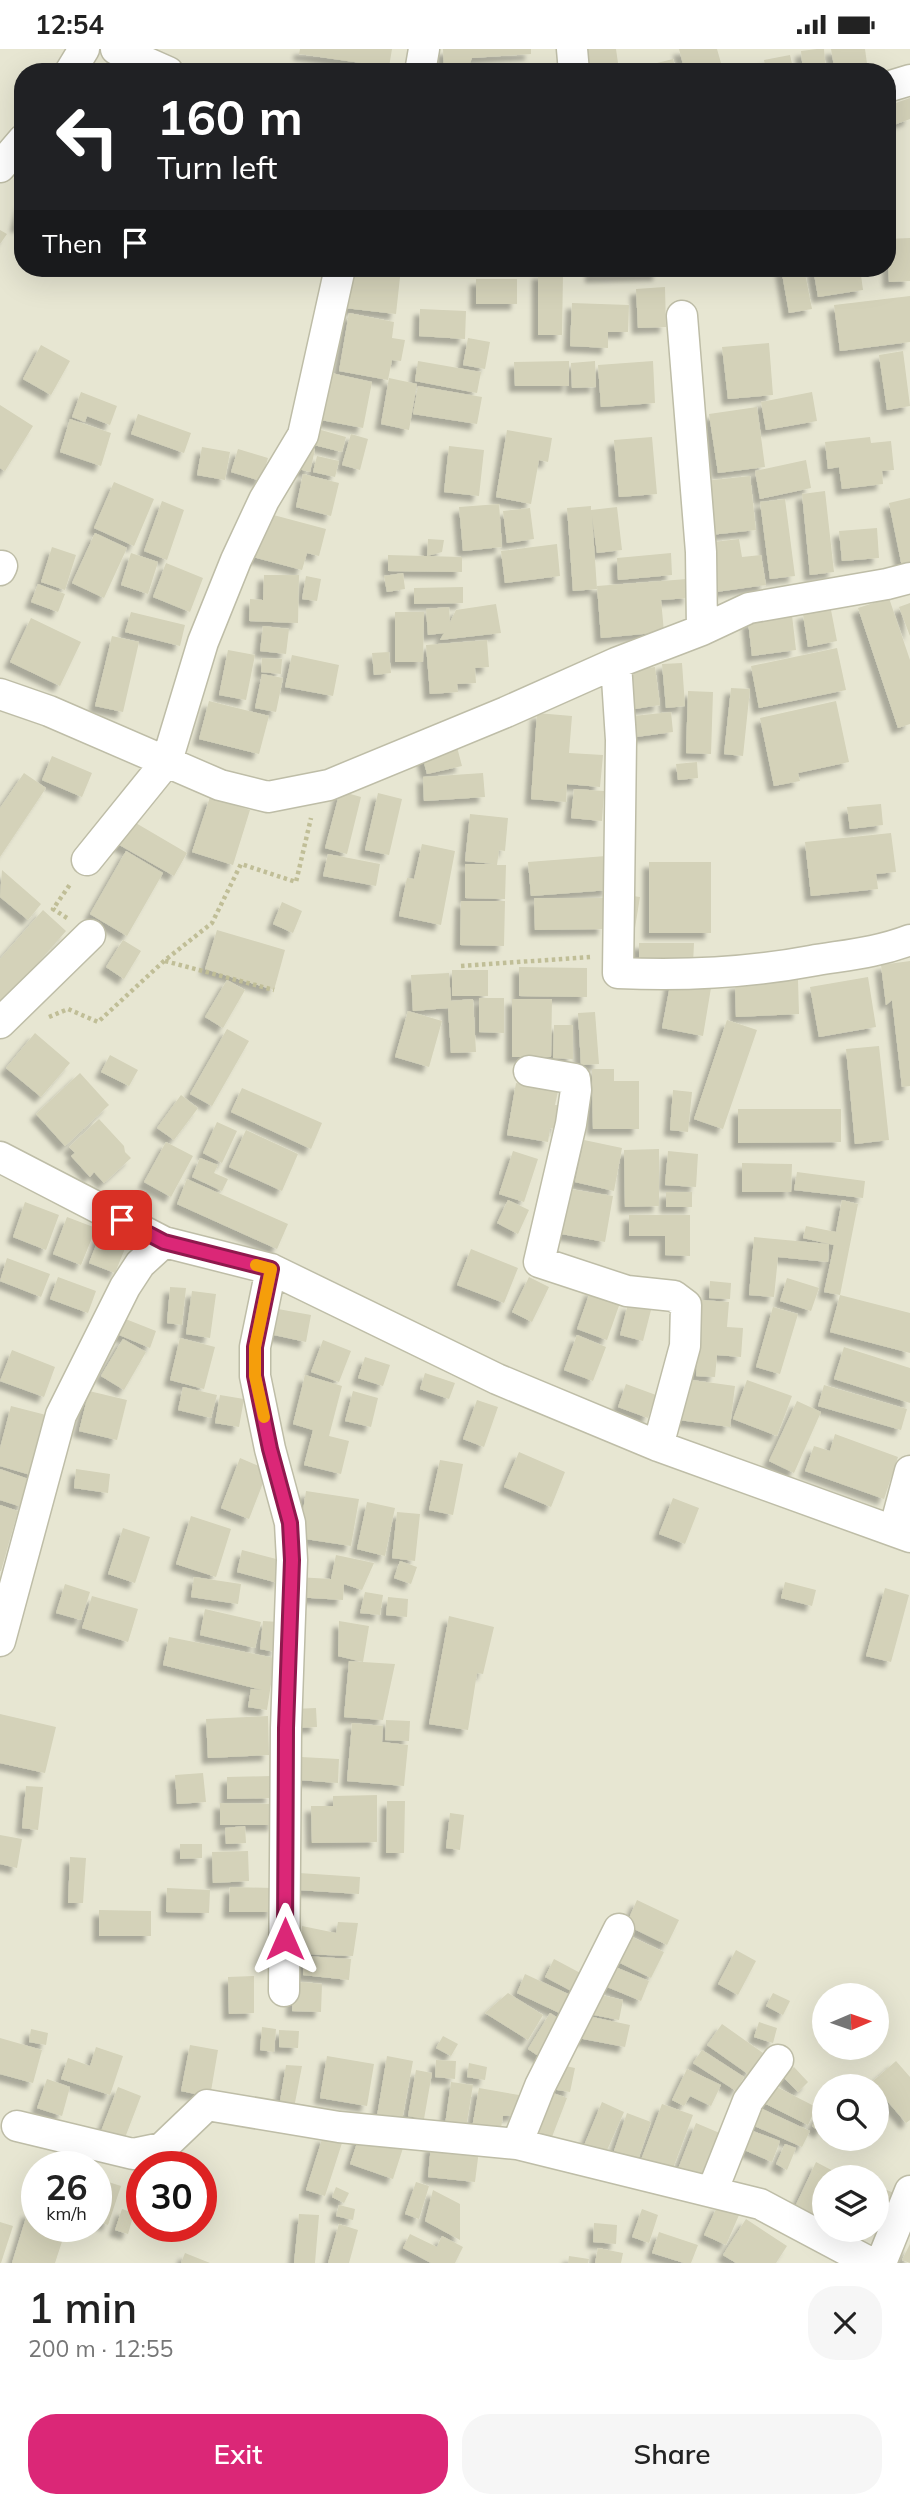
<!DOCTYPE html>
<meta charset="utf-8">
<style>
body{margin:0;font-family:Mulish,sans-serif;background:#f6f6f6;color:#222;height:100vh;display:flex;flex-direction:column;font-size:26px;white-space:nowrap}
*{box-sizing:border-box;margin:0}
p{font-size:23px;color:#767676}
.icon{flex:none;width:38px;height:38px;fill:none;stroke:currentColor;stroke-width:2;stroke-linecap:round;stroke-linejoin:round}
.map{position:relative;height:2214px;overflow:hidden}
.drawer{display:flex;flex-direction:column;background:#fff;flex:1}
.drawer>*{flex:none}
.banner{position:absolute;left:14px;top:14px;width:882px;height:214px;border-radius:28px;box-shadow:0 7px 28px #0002;background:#202124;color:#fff;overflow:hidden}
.needle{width:46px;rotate:88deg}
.buttons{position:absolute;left:812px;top:1934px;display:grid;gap:14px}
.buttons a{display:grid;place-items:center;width:77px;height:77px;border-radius:50%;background:#fff;box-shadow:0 7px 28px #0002;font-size:35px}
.speed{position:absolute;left:21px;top:2102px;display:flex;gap:14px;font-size:35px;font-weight:700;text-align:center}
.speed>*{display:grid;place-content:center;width:91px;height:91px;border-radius:50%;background:#fff;box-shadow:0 7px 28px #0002;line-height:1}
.speed small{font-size:18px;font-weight:400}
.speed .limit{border:10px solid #d22;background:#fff;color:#111}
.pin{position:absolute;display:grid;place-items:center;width:60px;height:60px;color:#fff;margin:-30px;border-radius:14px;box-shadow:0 4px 10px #0006}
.me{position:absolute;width:77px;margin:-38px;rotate:0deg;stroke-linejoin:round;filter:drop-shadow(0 0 5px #0008)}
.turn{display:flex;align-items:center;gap:24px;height:147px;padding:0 28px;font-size:32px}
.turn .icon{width:91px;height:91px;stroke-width:2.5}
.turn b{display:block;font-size:49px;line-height:60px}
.then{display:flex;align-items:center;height:66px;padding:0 28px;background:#0003;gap:14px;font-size:26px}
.round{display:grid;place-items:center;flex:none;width:74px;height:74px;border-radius:28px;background:#f6f6f6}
.head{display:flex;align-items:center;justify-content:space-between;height:119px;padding:0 28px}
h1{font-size:42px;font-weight:600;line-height:52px}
.action{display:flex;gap:14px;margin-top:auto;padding:14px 28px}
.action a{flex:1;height:80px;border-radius:28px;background:#db2777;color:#fff;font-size:28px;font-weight:600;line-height:80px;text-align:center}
.action a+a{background:#f6f6f6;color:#222}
.status{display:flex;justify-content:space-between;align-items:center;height:49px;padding:0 35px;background:#fff;direction:ltr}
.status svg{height:19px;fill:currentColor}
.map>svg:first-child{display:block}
</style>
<div class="status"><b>12:54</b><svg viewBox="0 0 49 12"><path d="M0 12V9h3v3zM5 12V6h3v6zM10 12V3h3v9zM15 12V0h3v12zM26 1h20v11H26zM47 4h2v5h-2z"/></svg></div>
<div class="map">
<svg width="910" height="2214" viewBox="0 0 910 2214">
<defs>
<filter id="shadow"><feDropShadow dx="-6" dy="6" stdDeviation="2" flood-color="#0004"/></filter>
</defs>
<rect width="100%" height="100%" fill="#f2f2e4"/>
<path fill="#e7e6d2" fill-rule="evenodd" d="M0,0H910V2214H0ZM23,23H887V219H23ZM824,1946H877V1998H824ZM824,2037H877V2090H824ZM37,2118H96V2177H37ZM142,2118H201V2177H142ZM824,2128H877V2180H824Z"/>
<path fill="#d4d2b9" filter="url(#shadow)" d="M300,0H392L389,18L299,5Z
M443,0H531V5L472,9L468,18L444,20Z
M581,0H616L619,21L577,23Z
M679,0H717L721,14L685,23Z
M817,0H824L826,23H803L801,2Z
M831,0H865L868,22L835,23Z
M790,6L794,23H766L764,11Z
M673,10L677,23H634L633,20Z
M910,49V70L891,77L887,57Z
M22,153H23V178L16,177Z
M0,181L7,185L0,195Z
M910,189V232L889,233L887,190Z
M350,219H401L396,265L345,259Z
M591,219H659V226L591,228Z
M781,219H804L812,260L789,264Z
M813,219H860L863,241L818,248Z
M538,224H563L562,286H538Z
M476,230H517V255H476Z
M665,238L666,278L638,279L636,240Z
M910,247V293L840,302L834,256Z
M572,254L629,256L628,283H608V299L570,297Z
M420,260L466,262L465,290L419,287Z
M349,264L394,273L392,289L405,291L401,312L392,311L388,331L339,322Z
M468,289L490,293L485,320L463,316Z
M769,294L773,346L728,350L722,298Z
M41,296L70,312L51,346L23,330Z
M903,302L910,357L887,361L879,306Z
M418,312L481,323L477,344L415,332Z
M569,312V337H515L514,313Z
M595,312L596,338L572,339L571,314Z
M653,312L655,354L601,358L598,316Z
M331,324L372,333L363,379L321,371Z
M389,329L417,335L409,381L381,375Z
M418,337L482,348L477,375L413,365Z
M81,343L117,357L110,376L87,367L85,373L72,368Z
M812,343L817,372L766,381L761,353Z
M0,356L33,377L5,422L0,419Z
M757,358L765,418L718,424L709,365Z
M138,365L191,384L184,404L131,385Z
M70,370L111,384L101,417L60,403Z
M314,379L346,388L342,403L310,395Z
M507,381L552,389L548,413L539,411L531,455L496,448Z
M351,385L368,390L360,421L342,416Z
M652,388L657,445L619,448L614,391Z
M870,388L871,394L891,392L894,421L882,422L883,435L842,440L839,418L828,420L825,393Z
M297,395L315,400L310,423L291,418Z
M449,397L484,401L479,447L444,443Z
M202,398L230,403L225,431L197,426Z
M238,400L268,409L261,432L231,423Z
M317,407L339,412L335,428L313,423Z
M806,411L811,439L760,450L755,422Z
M303,425L339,434L331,467L296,458Z
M750,427L756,481L710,486L704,432Z
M114,433L154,450L134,497L94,479Z
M825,442L834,523L810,526L802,445Z
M910,449V516L902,518L889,454Z
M785,450L795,527L770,530L760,453Z
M162,452L184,461L167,511L144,502Z
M499,455L502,498L463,502L459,458Z
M591,457V461L617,458L622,501L597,504L592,467L597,540L573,542L567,459Z
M530,459L534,490L507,494L503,462Z
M266,464L326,480L319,507L307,504L302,521L253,508Z
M877,479L879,509L842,512L839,482Z
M95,484L127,499L104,549L72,534Z
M428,490L444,491L442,503L427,507Z
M739,490L742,508L761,506L766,536L716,543L705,494Z
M557,495L560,527L505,534L501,502Z
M52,498L76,506L65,541L41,533Z
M131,504L158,513L148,545L121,536Z
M671,504L672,526L618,531L617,509Z
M388,506L462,508V523L388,522Z
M166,514L203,529L190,563L153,548Z
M403,524L405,540L387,543L384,527Z
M264,526H299L298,574L249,572L250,550L263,551Z
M306,527L321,530L317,552L302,550Z
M687,530L689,549L661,551L664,583L601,589L597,537Z
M38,535L65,545L58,563L31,553Z
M463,538V554L414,555V539Z
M889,549L910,611V675L898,679L858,559Z
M910,554V587L899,558Z
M496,555L501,584L440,591L444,584L428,586L426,560L449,558L450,573L456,561Z
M831,561L837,592L808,598L803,565Z
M131,563L185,576L180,597L125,583Z
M395,563H424L423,613H395Z
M792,566L796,601L752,607L748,572Z
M31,569L81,593L60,637L10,613Z
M263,577L289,580L286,605L260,602Z
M112,587L139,593L123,663L95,657Z
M487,591L489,618L475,619L476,634L457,635L458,643L430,645L426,596Z
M837,599L846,641L759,659L751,617Z
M228,601L255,606L246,651L219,646Z
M389,603L391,624L374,626L372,604Z
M292,606L339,616L333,647L285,638Z
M262,609L282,610L281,625L261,623Z
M682,614L685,657L666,659L662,615Z
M655,618L660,656L635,660L629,621Z
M262,625L283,629L276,663L255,659Z
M731,639L750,640L743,707L724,705Z
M688,642L713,643L711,705L686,704Z
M209,652L269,667L259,705L199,690Z
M836,652L849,713L798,724L800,732L774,737L760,669Z
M671,663L673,683L636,688L633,667Z
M537,664L572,667L569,704L603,706L600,738L567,735L566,753L531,750Z
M457,698L462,717L427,725L422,706Z
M52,707L92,724L82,748L42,731Z
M697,713L698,729L678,731L676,715Z
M24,724L46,739L0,808V759Z
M483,724L485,748L424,752L423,728Z
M574,740L604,742L602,772L571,769Z
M340,742L361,748L347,805L325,799Z
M378,744L402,750L389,806L365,801Z
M210,748L250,761L233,816L192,803Z
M881,755L883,776L850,780L847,758Z
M470,765L508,769L505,802L499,801L497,816H506L505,850L465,849V815H494L465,812Z
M129,770L187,804L174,827L116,794Z
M891,784L896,823L876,825L878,840L811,847L805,793Z
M422,795L455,802L441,876L399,867L407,829L414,830Z
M126,802L163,824L127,887L90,865Z
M328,805L380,815L376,837L323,827Z
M606,807L609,841L531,847L528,813Z
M649,813H711V884H649Z
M2,821L41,855L28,871L0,848Z
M626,846L640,848L634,885L621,883Z
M534,849H604V880L535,881Z
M461,852H505L504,897L460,896Z
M282,853L302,862L293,884L273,875Z
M43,861L66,882L0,957V910Z
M217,881L285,901L274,941L205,920Z
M123,891L141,902L124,930L106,918Z
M639,894H694L693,915H639Z
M910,912V1037L902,1038L892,951L886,956L881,916Z
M519,918L587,919V948L519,947Z
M452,921H488V947H452Z
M449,924L451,952L473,950L476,1003L451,1004L448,959L413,962L411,926Z
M868,928L876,978L819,988L810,938Z
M227,931L245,941L223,979L205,968Z
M671,931L711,939L703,987L662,979Z
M798,931L799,965L736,968L735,935Z
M479,949H504V984L479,983Z
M512,950H552L551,1008H512Z
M408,962L442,972L429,1018L395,1008Z
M595,963L599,1015L581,1016L578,964Z
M727,971L757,981L723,1080L694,1070Z
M554,976H573V1010L553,1009Z
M227,980L249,992L212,1057L190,1045Z
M35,984L70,1014L41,1048L6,1019Z
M879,997L889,1091L855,1095L846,1000Z
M110,1006L138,1021L129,1037L101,1023Z
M592,1020H614V1032H639V1080H593Z
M80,1024L109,1056L65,1097L36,1065Z
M516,1034L558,1042L555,1056H560L555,1080L550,1079L548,1093L507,1086Z
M242,1039L322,1074L311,1100L231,1063Z
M673,1041L692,1043L688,1083L670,1081Z
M181,1046L198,1059L174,1091L157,1079Z
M738,1060H841V1093L738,1094Z
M99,1070L124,1097L125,1103L131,1109L104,1134L94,1123L90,1128L71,1107L75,1104L69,1098Z
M217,1073L237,1082L222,1114L203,1104Z
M246,1081L298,1105L282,1142L229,1118Z
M584,1091L622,1099L614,1142L575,1133Z
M166,1093L193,1107L171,1148L144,1133Z
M659,1100V1157L625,1158L624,1101Z
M513,1102L538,1110L524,1153L499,1145Z
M668,1102L698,1105L696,1138L665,1136Z
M200,1109L218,1116L214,1124L228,1130L222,1142L192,1128Z
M742,1114L792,1115L791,1143H742Z
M797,1123L865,1132L863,1149L794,1141Z
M187,1130L288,1175L277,1200L177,1155Z
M564,1139L613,1147L605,1193L556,1184Z
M666,1143H692V1158H666Z
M508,1151L529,1161L518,1185L497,1174Z
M842,1151L858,1155L840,1246L824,1243L834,1196L803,1189L806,1177L836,1183Z
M25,1153L59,1166L46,1201L13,1188Z
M629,1166H690V1207L665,1206V1187H629Z
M67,1168L96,1179L81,1216L53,1205Z
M100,1186L126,1197L115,1224L89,1214Z
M754,1188L829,1195L828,1213L778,1208L774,1248L749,1246Z
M471,1200L518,1219L504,1254L457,1236Z
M7,1209L50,1225L41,1248L0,1232Z
M58,1228L96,1242L88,1264L50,1250Z
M529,1228L549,1238L532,1273L512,1263Z
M787,1229L819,1239L811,1262L780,1252Z
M710,1232L731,1234L730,1250L709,1249Z
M170,1238L186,1239L182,1276L167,1274Z
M591,1240L621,1251L607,1291L577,1280Z
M192,1242L216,1245L210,1289L186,1285Z
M840,1246L910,1264V1304L830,1283Z
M702,1251L729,1253L727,1278L743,1279L741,1308L717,1306L715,1328L696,1327Z
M628,1255L651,1261L643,1292L620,1286Z
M773,1258L798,1265L780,1325L756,1318Z
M278,1260L311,1266L306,1293L274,1286Z
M123,1269L156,1282L150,1299L117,1285Z
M577,1286L606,1298L593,1332L564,1321Z
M180,1289L215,1298L204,1340L170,1331Z
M123,1290L146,1303L124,1341L101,1327Z
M323,1291L351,1302L339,1333L311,1323Z
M844,1298L910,1319V1354L834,1330Z
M12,1301L55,1318L44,1348L0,1332Z
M365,1308L390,1316L383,1337L358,1329Z
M425,1324L455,1334L449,1350L420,1340Z
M305,1326L342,1337L329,1387L349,1392L341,1425L304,1416L313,1381L293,1375Z
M677,1329L735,1337L730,1378L672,1370Z
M747,1331L792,1347L777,1387L733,1370Z
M626,1335L656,1346L648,1369L618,1358Z
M824,1336L907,1360L901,1381L818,1357Z
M183,1338L217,1346L211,1369L178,1361Z
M89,1342L127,1351L117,1391L79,1382Z
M353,1342L378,1349L371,1378L345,1372Z
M220,1346L244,1350L239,1378L215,1374Z
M477,1351L498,1358L484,1398L463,1390Z
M797,1352L821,1363L794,1424L769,1412Z
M11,1357L50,1367L34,1427L0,1417V1399Z
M835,1385L898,1408L884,1450L805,1422L814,1397L830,1402Z
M519,1403L565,1423L551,1458L504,1438Z
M240,1409L268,1421L249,1470L221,1459Z
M440,1411L463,1415L453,1466L429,1461Z
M0,1420L31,1431L22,1458L0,1451Z
M76,1420L110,1425L108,1444L74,1439Z
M306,1442L359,1450L351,1497L299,1489Z
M673,1449L699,1459L685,1495L659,1485Z
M367,1453L395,1459L385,1507L357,1500Z
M0,1456L18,1462L1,1522H0Z
M397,1463L420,1465L415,1512L392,1509Z
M191,1467L231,1480L216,1528L176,1515Z
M123,1479L150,1488L135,1534L108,1525Z
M242,1501L284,1512L278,1534L237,1523Z
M336,1506L374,1514L362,1541L344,1535L343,1551L295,1548L297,1528L331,1530Z
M400,1512L417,1518L411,1535L394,1529Z
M194,1528L241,1535L238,1555L191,1548Z
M785,1533L816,1541L812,1557L781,1549Z
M65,1535L90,1543L81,1571L56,1564Z
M885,1539L909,1546L891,1613L866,1607Z
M365,1543L383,1546L380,1566L360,1564Z
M92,1547L138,1560L128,1593L82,1579Z
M388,1548L408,1550L407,1568L386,1566Z
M205,1560L261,1573L255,1599L200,1586Z
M449,1567L494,1578L483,1625L477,1624L468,1681L429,1675Z
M263,1572L279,1573L276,1603L260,1600Z
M339,1572L369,1577L363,1613L395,1615L383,1671L344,1668L349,1612L363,1613L338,1607Z
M169,1588L275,1609L267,1661L248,1658L251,1640L262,1641L163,1616Z
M316,1659L317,1678L294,1679L293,1660Z
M0,1665L56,1678L45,1724L0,1714Z
M268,1667L269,1706L208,1709L206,1670Z
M386,1671L410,1672L409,1692L385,1691Z
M352,1674L383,1677L382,1693L408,1696L404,1737L347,1732Z
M301,1708L339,1710L338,1734L299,1731Z
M203,1724L206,1753L177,1755L175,1726Z
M271,1727V1749L227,1750V1728Z
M26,1737L43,1738L38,1781L22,1779Z
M377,1746V1793L312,1794L311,1757H333V1747Z
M387,1752H405L404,1804H386Z
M220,1754L274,1755V1776H220Z
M450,1764L464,1766L460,1801L446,1799Z
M245,1777L246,1794L226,1795L225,1779Z
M0,1786L22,1790L17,1819L0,1815Z
M180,1795H202V1809L180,1810Z
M248,1802L249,1832L213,1834L212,1803Z
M70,1808L86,1809L83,1854H68Z
M299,1824L360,1828L359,1845L298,1841Z
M230,1838L274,1839L273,1863H229Z
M167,1839L210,1841L209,1864L166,1863Z
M637,1851L679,1871L667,1896L626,1876Z
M99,1861L151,1862V1887H99Z
M338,1873L358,1874L353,1907L300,1905L302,1877L336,1884Z
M630,1887L664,1903L651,1929L618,1913Z
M736,1901L756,1912L738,1946L718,1935Z
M304,1907L351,1910L349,1931L303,1926Z
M554,1910L586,1927L577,1945L545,1928Z
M608,1915L649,1932L641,1952L600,1935Z
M525,1925L577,1949L568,1968L517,1944Z
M254,1927V1964L229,1965L228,1928Z
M303,1933L322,1935L321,1963L292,1962L293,1935Z
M508,1944L543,1966L528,1991L485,1964Z
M593,1944L623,1951L619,1971L589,1965Z
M773,1944L790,1952L783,1966L766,1957Z
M550,1964L566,1974L543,2010L528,2000Z
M583,1966L630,1976L625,1998L578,1989Z
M759,1973L777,1979L773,1994L754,1988Z
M722,1975L763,2004L748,2025L707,1996Z
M262,1978L276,1980L274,2003L260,2001Z
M31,1980L48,1984L46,1996L29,1993Z
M279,1981L299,1982L298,1999L279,1998Z
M443,1987L458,1995L451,2007L436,1999Z
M0,1989L42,2001L33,2034L0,2025Z
M190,1996L218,2001L210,2048L181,2042Z
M96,1998L123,2007L110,2046L61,2030L68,2009L90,2017Z
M702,2001L744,2028L736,2042L693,2014Z
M327,2007L374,2015L367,2057L320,2049Z
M387,2007L413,2012L401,2077L376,2073Z
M436,2011L456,2012L455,2030L435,2028Z
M896,2012L910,2028V2071L906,2074L877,2040V2037L871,2034Z
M469,2014L487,2018L485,2031L467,2028Z
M556,2015L575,2019L570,2043L551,2040Z
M286,2016L302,2017L294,2059L279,2058Z
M794,2018L808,2033L798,2043L783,2028Z
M687,2020L721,2036L711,2057L690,2047L684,2057L672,2051Z
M416,2021L432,2024L424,2070L408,2067Z
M47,2030L70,2038L62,2067L37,2059Z
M451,2033L473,2036L466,2079L445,2076Z
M773,2036L816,2058L808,2076L764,2054Z
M118,2038L141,2047L121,2099L98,2090Z
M479,2039L519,2046L515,2066L503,2067L500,2085L472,2079Z
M547,2042L567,2049L550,2093L530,2085Z
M602,2053L624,2063L604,2108L583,2099Z
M662,2055L693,2066L672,2122L641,2111Z
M758,2058L810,2082L802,2098L750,2075Z
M627,2064L651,2073L638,2111L614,2102Z
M820,2065L824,2068V2077L820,2083L812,2077Z
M696,2074L722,2085L704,2131L678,2120Z
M750,2081L780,2092L772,2113L742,2100Z
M360,2085L403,2099L393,2130L350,2115Z
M323,2087L342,2094L325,2147L306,2141Z
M785,2095L796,2099L787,2121L776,2115Z
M431,2096L479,2101L475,2133L428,2128Z
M816,2113L837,2124L835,2128H824V2152L815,2172L793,2162Z
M841,2122L855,2128H838Z
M96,2129L121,2137L108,2176L96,2172Z
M416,2133L429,2137L419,2170L405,2165Z
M877,2137L894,2144L880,2179L877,2178Z
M336,2138L349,2144L344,2154L332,2148Z
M433,2141L460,2155V2191L425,2172Z
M339,2156L355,2160L353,2171L336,2167Z
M718,2156L739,2166L726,2196L704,2186Z
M122,2160L134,2164L128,2185L115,2181Z
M642,2160L658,2166L649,2194L632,2188Z
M28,2162L37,2165V2177H67L55,2214H12Z
M299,2165L319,2166L315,2214H294Z
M746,2170L787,2197L776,2214H736L723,2206Z
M0,2173L13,2177L1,2214H0Z
M594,2174L617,2176L616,2195L593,2193Z
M339,2175L358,2181L349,2214H328Z
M832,2180H856L851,2190Z
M659,2183L698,2196L691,2214H684L652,2204Z
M410,2185L437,2198L442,2187L463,2198L455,2214H431L403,2199Z
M910,2195V2214L902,2211Z
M598,2199L623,2204L621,2214H595Z
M185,2204L210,2214H181Z
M569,2207L589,2210L588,2214H568Z"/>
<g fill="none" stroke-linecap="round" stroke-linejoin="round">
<defs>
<path id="street" d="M116,0L168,23
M572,0L574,23
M70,23L84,0
M420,23L424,0
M887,38L910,31
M0,118L23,91
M682,267L701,503L702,581
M0,521L2,517
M616,614L621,691L618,924C683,927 747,924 811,912C846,906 876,904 910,891
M0,645L49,662L220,736L268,748L329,736L506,663L616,614L702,581L749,559L887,535L910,529
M87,811L167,712L203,593L236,511L264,451L303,386L340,219
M0,974L90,886
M529,1022L575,1030L576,1041L571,1075L539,1213L627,1242L674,1247L686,1256L685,1297L658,1397
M0,1108L164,1193L271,1220L497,1330L658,1397L910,1488
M271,1220L255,1298V1327L270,1400L290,1474L292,1511L286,1679L284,1942
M894,1482L910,1422
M0,1592L61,1366L125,1238L140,1215L164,1193
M17,2077L133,2105L162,2099L207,2056L339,2078L517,2095L760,2155L871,2214
M517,2095L540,2037L619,1880
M712,2143L748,2052L778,2011
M881,2214L910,2142"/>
</defs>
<use href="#street" stroke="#bebda7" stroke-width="33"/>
<path stroke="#c0be97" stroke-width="4.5" stroke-dasharray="3.5 3.5" stroke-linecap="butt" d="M67,869L53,860L71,834
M165,912L274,941
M461,917L590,908
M49,968L68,960L98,973L164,912L212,874L241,815L296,833L311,769"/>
<use href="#street" stroke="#fff" stroke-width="30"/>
</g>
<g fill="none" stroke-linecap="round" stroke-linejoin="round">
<defs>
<path id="route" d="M122,1171L164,1193L271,1220L255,1298V1327L270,1400L290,1474L292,1511L286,1679L285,1890"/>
</defs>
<use href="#route" stroke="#8e194d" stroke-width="18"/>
<use href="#route" stroke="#db2777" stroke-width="12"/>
<path stroke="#f59e0b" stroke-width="12" d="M256,1216L271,1220L255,1298V1327L264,1368"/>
</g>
</svg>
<div class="buttons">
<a><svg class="needle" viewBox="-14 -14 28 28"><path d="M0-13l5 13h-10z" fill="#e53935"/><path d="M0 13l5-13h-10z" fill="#767676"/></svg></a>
<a><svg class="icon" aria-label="search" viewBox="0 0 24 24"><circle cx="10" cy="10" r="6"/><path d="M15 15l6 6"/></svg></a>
<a><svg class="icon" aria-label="layers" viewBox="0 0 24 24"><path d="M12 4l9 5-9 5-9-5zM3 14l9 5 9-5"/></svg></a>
</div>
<div class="speed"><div>26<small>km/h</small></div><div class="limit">30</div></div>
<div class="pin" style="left:122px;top:1171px;background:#d93025"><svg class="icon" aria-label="arrive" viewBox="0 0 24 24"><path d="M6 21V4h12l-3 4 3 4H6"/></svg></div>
<svg class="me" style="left:285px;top:1890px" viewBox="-20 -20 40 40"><path d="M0-17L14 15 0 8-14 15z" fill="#db2777" stroke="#fff" stroke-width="4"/></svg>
<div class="banner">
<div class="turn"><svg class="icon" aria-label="left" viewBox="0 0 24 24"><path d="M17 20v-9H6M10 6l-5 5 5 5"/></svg><div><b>160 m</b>Turn left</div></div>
<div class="then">Then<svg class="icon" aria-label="arrive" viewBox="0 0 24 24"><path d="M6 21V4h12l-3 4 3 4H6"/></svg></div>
</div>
</div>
<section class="drawer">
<div class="head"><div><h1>1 min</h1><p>200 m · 12:55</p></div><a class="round"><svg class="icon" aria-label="close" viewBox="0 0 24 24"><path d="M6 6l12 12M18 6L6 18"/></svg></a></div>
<div class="action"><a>Exit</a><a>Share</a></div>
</section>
